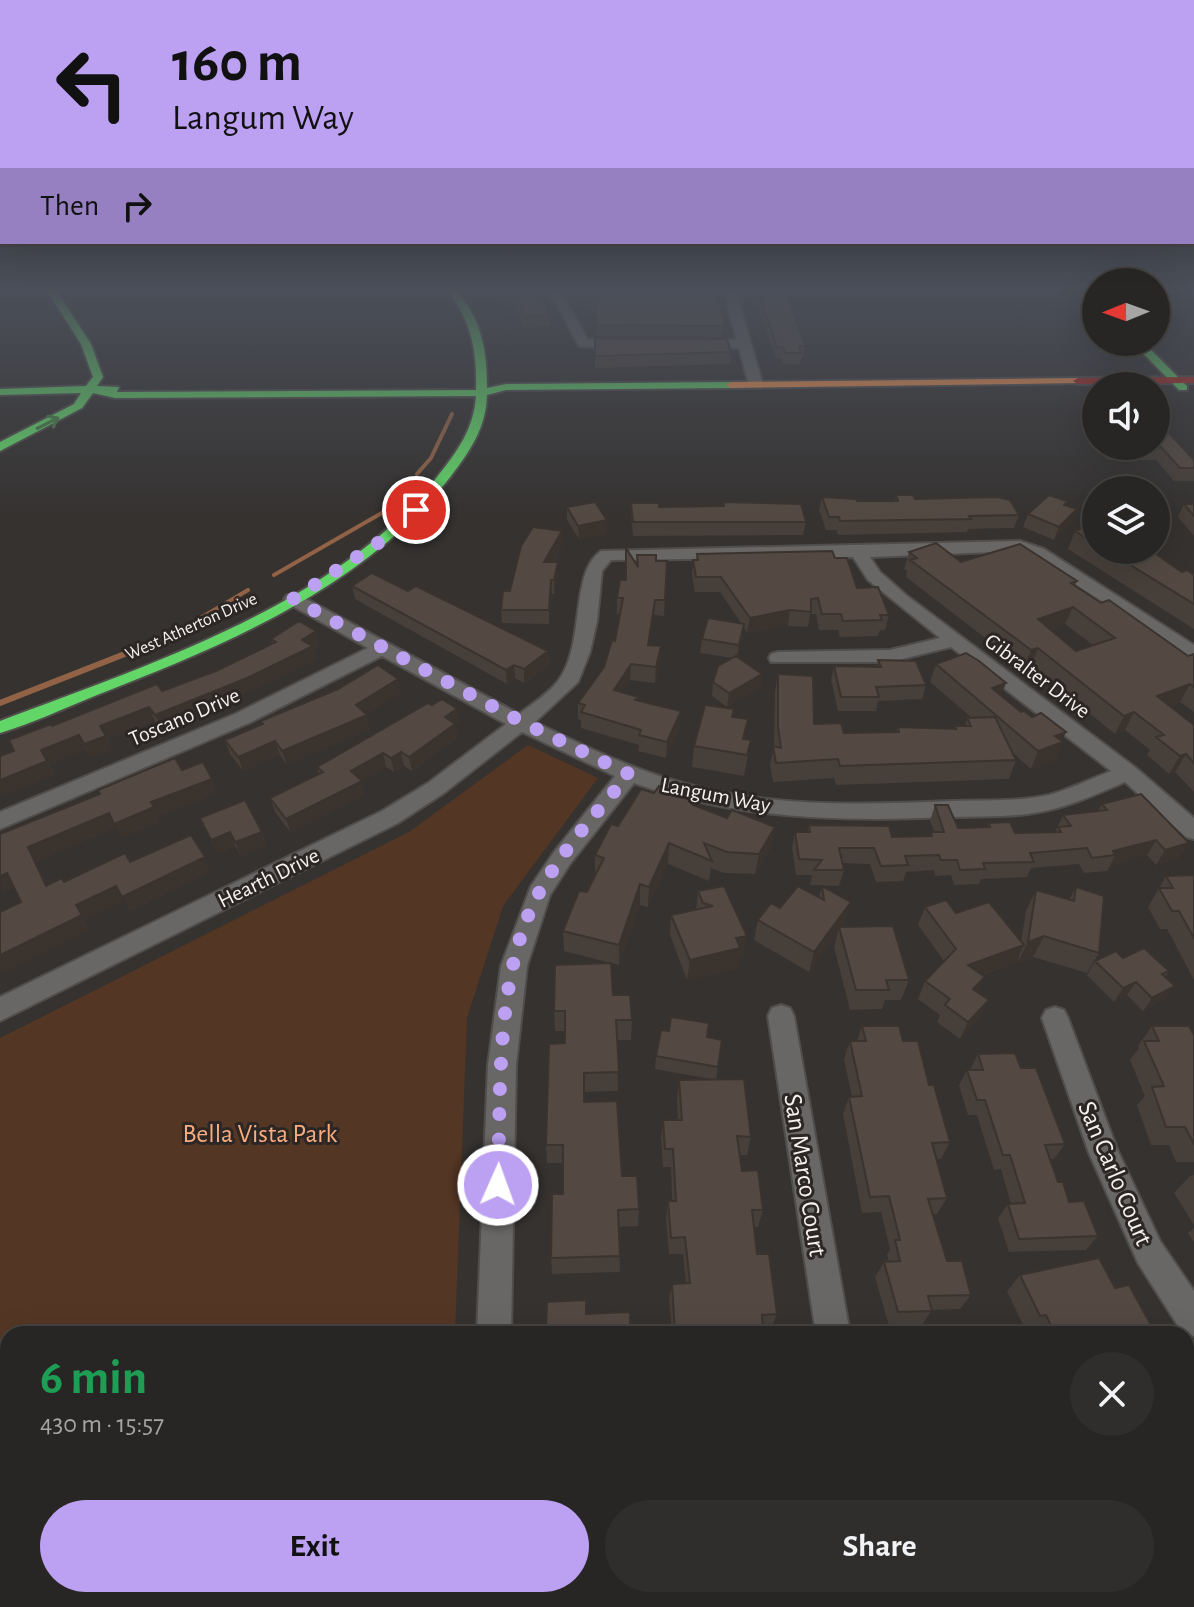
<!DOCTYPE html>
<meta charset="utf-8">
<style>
body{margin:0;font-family:"Alegreya Sans",sans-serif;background:#302e2c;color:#f1f3f6;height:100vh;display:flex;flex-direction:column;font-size:30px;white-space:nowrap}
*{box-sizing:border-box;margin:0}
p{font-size:26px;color:#a5a5a6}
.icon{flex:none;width:44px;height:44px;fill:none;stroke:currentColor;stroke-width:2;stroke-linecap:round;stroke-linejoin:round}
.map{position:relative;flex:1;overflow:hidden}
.side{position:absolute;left:0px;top:1326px;width:1194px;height:282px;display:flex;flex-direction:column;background:#282624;border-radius:24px 24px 0 0;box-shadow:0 8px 32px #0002,0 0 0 2px #444341}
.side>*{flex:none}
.hud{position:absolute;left:0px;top:0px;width:1194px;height:244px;box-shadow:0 8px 32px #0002,0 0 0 2px #444341;background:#bca0f2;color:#111;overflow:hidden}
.needle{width:52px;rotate:269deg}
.tools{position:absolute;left:1082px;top:268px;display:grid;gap:16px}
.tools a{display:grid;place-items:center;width:88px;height:88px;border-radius:50%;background:#282624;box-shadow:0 8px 32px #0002,0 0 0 2px #444341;font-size:40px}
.pin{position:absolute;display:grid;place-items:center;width:68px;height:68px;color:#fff;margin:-34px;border:4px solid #fff;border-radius:50%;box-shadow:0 2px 8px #0007}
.me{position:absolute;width:88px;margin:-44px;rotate:2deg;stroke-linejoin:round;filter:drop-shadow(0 0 6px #0008)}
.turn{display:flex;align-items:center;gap:28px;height:168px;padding:0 40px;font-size:36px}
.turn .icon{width:104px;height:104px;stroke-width:2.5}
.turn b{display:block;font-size:56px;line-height:68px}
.then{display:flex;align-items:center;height:76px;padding:0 40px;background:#0003;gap:16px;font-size:30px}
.round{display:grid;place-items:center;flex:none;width:84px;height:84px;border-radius:42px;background:#302e2c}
.overview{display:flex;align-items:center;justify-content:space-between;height:136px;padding:0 40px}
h1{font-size:48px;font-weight:600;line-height:60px;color:#1e9e55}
.button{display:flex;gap:16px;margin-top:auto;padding:16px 40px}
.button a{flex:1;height:92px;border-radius:48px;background:#bca0f2;color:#111;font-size:32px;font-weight:600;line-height:92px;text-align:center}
.button a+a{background:#302e2c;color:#f1f3f6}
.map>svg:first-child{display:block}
</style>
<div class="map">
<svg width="1194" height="1607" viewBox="0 0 1194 1607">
<rect width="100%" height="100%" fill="#353230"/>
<path fill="#543624" d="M528,745L598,778L503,906L467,1018L455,1334H8V1600H440L441,1607H0V1038L409,832Z"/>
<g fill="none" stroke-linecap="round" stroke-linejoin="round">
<path stroke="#916246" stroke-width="4" d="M417,474L431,458L452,414
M274,575L387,510L398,496
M165,639L248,590"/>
<path stroke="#916246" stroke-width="6" d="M0,703L168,637"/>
<defs>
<path id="street" d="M546,292H558L568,304L587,339L624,341L630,345L624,349L579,346L557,305Z
M724,292H736L763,385L761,388L749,385L739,348H698L692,344L698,340H737Z
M1020,541L1044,549L1194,645V659L1032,557L1018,551L870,557L880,572L906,595L1136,768L1194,818V839L1186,837L1125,782C1099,793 1073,805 1045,811C1013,818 980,816 947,817C841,822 735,819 634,783L570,864L550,895L527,966L516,1065L511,1334H477L488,1065L501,966L531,886L554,852L615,776L522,732L444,793L398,823L0,1021V997L382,811L428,783L506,724L382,656L249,723L0,829V812L235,714L368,648L287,603L284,599L287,595H299L519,714C532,704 548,694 558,681C586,645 569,573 601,551ZM853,557L868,580L940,638L890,650L778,652L771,654L769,658L771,662H890L951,647L1111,771C1091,779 1070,789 1049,795C1017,802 984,800 952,801C859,805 759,808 669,779C623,765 578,743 535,722L578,682L590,652L597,621L602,571L611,560Z
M781,1005L790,1008L794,1016L850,1334H816L768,1016L772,1008Z
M1055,1007L1064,1010L1068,1018L1117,1149L1160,1241L1194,1291V1336L1182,1332L1138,1263L1089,1153L1042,1018L1046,1010Z
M1194,1348V1386L1186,1389V1351Z
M464,1600H502V1607H464Z
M874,1600H918L915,1607H871Z"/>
<path id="fast" d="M48,292H57L91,344L103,377L97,386L119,387L117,392L476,390C477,352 472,323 449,292H458C482,322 487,351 487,388L506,384L731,382L736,385L731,388L506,390L487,395C486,428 470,451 451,476C364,588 225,645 97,695C65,708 33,723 0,733V721C148,665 336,605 437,477C457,452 474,429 476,396L115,398L93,393L82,408L0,451V442L74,404L81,393L0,395V389L86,386L93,377L81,344Z
M1132,342H1143L1187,386V390H1179Z"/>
<path id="slow" d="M1087,292H1096V301Z
M1078,378L1083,381L1082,383L731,388L726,385L731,382Z"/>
<path id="jam" d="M1194,377V383L1078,384L1073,381L1078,378Z"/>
</defs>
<use href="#street" stroke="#504e4c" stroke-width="4"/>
<use href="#fast" stroke="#504e4c" stroke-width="4"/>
<use href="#slow" stroke="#504e4c" stroke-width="4"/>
<use href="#jam" stroke="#504e4c" stroke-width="4"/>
<use href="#street" fill="#696766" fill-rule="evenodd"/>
<use href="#fast" fill="#63d668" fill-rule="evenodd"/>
<use href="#slow" fill="#ff974d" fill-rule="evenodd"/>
<use href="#jam" fill="#b3261e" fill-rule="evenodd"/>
</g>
<path fill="#473f39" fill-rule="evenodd" d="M496,292H536L550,315L551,326L523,328L515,305L510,306Z
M570,292H705V295L725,323L724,334L722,337L596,336V314H588L579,294L572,295Z
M753,292H785L805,346L803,358H801L800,365L783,364L782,358H776Z
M595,338L731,352L730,364L595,368Z
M1095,414H1096V435L1090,427Z
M1156,419L1194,460V481H1174L1156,460H1108L1097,446H1156Z
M896,495L915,499L1019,515L1014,528L968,529L967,532L838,535L836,530H826L819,510L822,497L857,501H895Z
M1067,501L1066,505L1072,522L1054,540L1023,527L1028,514Z
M723,502L806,522L803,535L633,536L631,516V503L659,507L723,506Z
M1184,504H1194V536L1178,517Z
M567,507L607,534L579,539L567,520Z
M1096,524V550H1150L1182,572L1194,575V629L1068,549L1075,531Z
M562,531V545L553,562L558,576L554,594H552L549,624L502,623L501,610L510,591Z
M909,552L961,562L1077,581L1075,586L1101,603L1188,656L1194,654V712L1180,702L1170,706L1194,725V792L1175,772L1169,774L1147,755L1150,750L1125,730L1115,734L1031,666L1024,668L906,577L907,571L904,569ZM1065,624L1093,645L1076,651L1051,630Z
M697,554L835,558L857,588L889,615L885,630H880L878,636L840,637L838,630H819L816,614H810L808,627L788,626L747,633L744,628L737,657L762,674L760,688L727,707L712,696L713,682L732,658L700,653L702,639L741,623L720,592H695L692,576L693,560H696Z
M637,555L656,561H667L664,616L654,615L649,645L661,646L660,662L655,683L630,680L622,692L638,697V701L680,727L666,758L638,751L639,745L581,728V720L578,719V703L604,667L615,641L620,614H617V598L625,580L637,564Z
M352,586L408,591L548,651L549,665L524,683L515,678L507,684L355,599Z
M316,631L319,645L314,648L317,660L251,691L161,729L155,721L108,739L112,750L91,758L86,749L49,764L54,775L0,797V756L14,751L52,726L162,691L216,671L272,644L271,639Z
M878,660L926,685L922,699L878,701L876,711H838L831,680L834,666L877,667Z
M936,664L1001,696L1021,712L1063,742L1055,760L1031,769L1013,753L1016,760L1009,779L836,785L834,778L773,782L770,765L774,746L775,692L778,674L814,724L844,733L896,732L898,727L954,729L955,726H965L967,718H972L930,682Z
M401,693L366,714L370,729L287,765L280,755L243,771L230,754L225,740L262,725L261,721Z
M432,705L457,709L459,723L456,725L457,738L412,771L404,766L394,772L386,767L362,781L365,795L291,833L275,812L270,798L319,774L317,767Z
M734,709L733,717L745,739L751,740L744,776L692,767L694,746Z
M654,793L697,798L696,806L727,818L775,827L771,848L755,874L724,873L711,868L709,881L668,864L648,907L640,905L619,965L564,951L563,931L587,892L595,876V855L618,826Z
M1141,794L1179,858L1156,865L1147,855L1110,866L1107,871L1084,873L1079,864L1031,868L1027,877L981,879L979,884L954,885L951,875L935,876L934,870L906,872L903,881L876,882L870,864L842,863L844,870L839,886L810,885L812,875H796L792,848L795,832H807L809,825L892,837L930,836L931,832H934L930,821L935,805L958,828L987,827L989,823L1015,833L1055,832L1063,815L1098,811L1102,804Z
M200,818L262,832L267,846L241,856L235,846L217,854Z
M1194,875V980L1167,929H1160L1148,907L1166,876Z
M724,886L743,956L739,957L737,968L687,980L670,935L671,915L696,909L698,891Z
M822,886L845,922L842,927L909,980L901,1000H885L882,1009L850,1010L834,947L838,932L809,972L754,940L758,920L780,908L819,897Z
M1076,887L1099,953L1087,973L1033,957L1018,962L1019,955L1015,963L982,975L978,992L980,1017L960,1039L937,1022L940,1015L918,999L925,981L944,961L918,925L925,907L956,913L1021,942L1026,911L1036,890L1069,900Z
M1095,961L1169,971L1165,977V999L1143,1011L1127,995L1114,1002L1087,975Z
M613,995L632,1020L631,1040H617L618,1091L584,1092V1102L639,1209L638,1226L619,1227L620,1272L552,1274L551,1258L563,1194V1163H547L546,1145L565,1043V1031H555L554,1011Z
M862,1026L903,1041L929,1085L950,1142L941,1159H936L947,1198L937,1214H933L947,1261L971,1295L960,1309L932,1310L922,1325L889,1326L875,1277L884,1262H889L887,1255L890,1249L881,1212L862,1213L843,1114L849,1097H852L844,1059L850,1041H857Z
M1152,1026L1194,1035V1162H1176L1169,1145H1151L1137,1105L1145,1096L1130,1060L1139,1048L1138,1046Z
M707,1037L722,1040L716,1080L751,1137L747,1155H740L742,1171L763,1210L758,1227H754L757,1254L777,1314L771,1329H763L761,1334H672L669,1299L672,1284L686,1283L683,1254H669L666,1218L668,1201H672L671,1167H663L661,1138L663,1120H678L677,1099L679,1080H716L655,1069L656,1056Z
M978,1054L1021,1068L1065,1144L1054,1159H1050L1058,1182L1069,1202L1098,1236L1086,1250L1009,1252L998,1218L1008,1204H1011L1001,1169L994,1170L977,1115H968L959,1085L967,1070H970Z
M1194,1175V1225L1174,1193L1190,1176Z
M1194,1228V1242L1188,1233Z
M1020,1275L1115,1288L1151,1325L1140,1334H1034L1032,1330L1026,1331L1007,1291Z
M1194,1509V1607H1144L1151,1601L1150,1600H1186V1513Z
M706,1600H807L805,1601L706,1604Z
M1102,1600L1107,1607H1084Z"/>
<path fill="#3a332e" d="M515,294V305L510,306V295Z
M725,323L724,334L722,337L723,326Z
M1077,509L1072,522L1054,540L1059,527Z
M607,520V534L579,539L578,526Z
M562,531V545L545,575L544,562Z
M558,562V576L554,594V580Z
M551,580L552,594L549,624V610Z
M655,600L654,615L647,660L648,645Z
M1073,607L1065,624L1031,637L1038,619Z
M790,610L788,626L747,633L750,618Z
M744,624L743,638L737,658L739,645Z
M316,631L319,645L314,648L317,660L251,691L161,729L155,715L302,640Z
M661,646L660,662L655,683L656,667Z
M1038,648L1031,666L1024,668L1031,650Z
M548,651L549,665L524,683V669Z
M631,664L630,680L613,706L614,690Z
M514,665L515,678L507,684L506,670Z
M762,674L760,688L727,707L729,693Z
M398,679L401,693L360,718L367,715L370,729L287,765L282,751Z
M1006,683L999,701L992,688Z
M1190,684L1180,702L1148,714L1157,696Z
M149,707L155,721L108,739L112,750L91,758L84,744L100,726Z
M457,709L459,723L456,725L457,738L412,771L409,757L445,717Z
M681,711L680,727L666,758L667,742Z
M1134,712L1125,730L1115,734L1124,716Z
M1066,732L1061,743L1063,742L1055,760L1031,769L1038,751L1055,736Z
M79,735L86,749L49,764L41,750Z
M275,741L280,755L243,771L238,757Z
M401,752L404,766L394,772L391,758Z
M383,753L386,767L362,781L365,795L291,833L286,819L351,771Z
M1186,754L1175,772L1169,774L1180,756Z
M47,761L54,775L0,797V780Z
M212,779L218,794L158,817L161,822L122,838L116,828L37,862L55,900L46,886L28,847L109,813L151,802Z
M775,827L771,848L755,874L759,854Z
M230,832L235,846L217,854L211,840Z
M262,832L267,846L241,856L235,842Z
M1156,840L1147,855L1110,866L1115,855L1113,851Z
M669,843L668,864L648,907L649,887Z
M1189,843L1179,858L1156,865L1165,850Z
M205,857L211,872L130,912L122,897Z
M7,873L17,887L1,894L0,876Z
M640,884V905L619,965V945Z
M116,886L124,901L85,920L90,930L0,975V955L76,905Z
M851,902L845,922L840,929L839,927L838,932L809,972L814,952Z
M747,936L743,956L739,957L737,968L687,980L690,960L736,938Z
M1044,936L1033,957L1018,962L1028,942Z
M1024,945L1015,963L960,982L968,965Z
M985,977L977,994L973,989Z
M1136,982L1127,995L1114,1002L1123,988Z
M1175,986L1165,999L1143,1011L1152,998Z
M989,1000L980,1017L960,1039L968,1022Z"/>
<path fill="#534942" stroke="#3a332e" stroke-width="2" fill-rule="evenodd" d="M507,292H536L546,305L550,315L523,317L515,294L510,295Z
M583,292H704V295L716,294L725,323L723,326L596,325V303H588Z
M758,292H785L805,346H799L801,353H785L783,347H777Z
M595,338L727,339L731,352L595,356Z
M1156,419L1194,460V468H1180L1161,447L1113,448L1112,446H1156Z
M896,495H913L915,499L998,497L1010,500L1019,515L969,516L971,519L840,521L839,517H829L822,497L856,499L857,501H898Z
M1049,495L1067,501L1064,505L1077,509L1059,527L1028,514Z
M595,502L607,520L578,526L567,507Z
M723,502L801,504L806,522H633L631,503H659V507L724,506Z
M1184,504H1194V516Z
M1096,524V544L1075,531Z
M533,527L562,531L544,562H558L554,580H551L549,610H501L503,591H510L521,546Z
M936,543L961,562L1020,544L1077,581L1071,583L1101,603L1109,600L1188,656L1194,654V687L1190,684L1157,696L1194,725V763L1186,754L1180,756L1156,737L1164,735L1134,712L1124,716L1038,648L1031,650L910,560L917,558L909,552ZM1073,607L1115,638L1076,651L1038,619Z
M626,548L638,567L637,555H656V561H667L665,600H655L648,645L661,646L656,667L631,664L614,690L638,697L635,700L681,711L667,742L639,735L641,730L581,712L585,705L578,703L604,667L612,640L615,641L623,598H617L620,580H626Z
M1106,550H1150L1182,572L1187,570L1194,575V604Z
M832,551L835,558H847L857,588L878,587L889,615H880L882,620L843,621L841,614H822L818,598L811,599V612L790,610L750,618L721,577H696L693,560H698L697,554Z
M372,573L408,591L416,586L548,651L524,669L514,665L506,670L352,586Z
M708,618L744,624L739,645L702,639Z
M299,621L316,631L302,640L313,646L247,678L155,715L149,707L100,726L106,736L84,744L79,735L41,750L47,761L0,780V756L14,751L9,740L51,724L52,726L157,684L162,691L216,671L276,642L271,639Z
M966,653L979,661L1006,683L992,688L1021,712L1024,711L1032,717L1041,713L1066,732L1055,736L1063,742L1038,751L936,664Z
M736,656L762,674L729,693L713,682L718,666Z
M878,660L916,661L926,685L876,687L879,697H841L834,666L881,667Z
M378,665L398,679L356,705L367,715L282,751L275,741L238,757L225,740L263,724L261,721L338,689Z
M778,674L813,676L814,724L841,723L844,733L899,732L898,727L956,729L955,726H971L967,718L995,717L1016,760L840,766L838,759L776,763L773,746L781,748L778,727Z
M442,699L457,709L445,717L455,724L409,757L401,752L391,758L383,753L351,771L362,781L286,819L270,798L323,772L317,767L428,703L432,705Z
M705,705L734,709L732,717L748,719L743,739L751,740L747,755L694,746Z
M175,758L182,770L203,762L212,779L151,802L154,807L114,824L109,813L28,847L46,886L62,878L64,882L125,853L130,862L191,835L205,857L122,897L116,886L76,905L82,915L0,955V912L21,902L7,873L0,876V834L100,794L98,790Z
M659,786L697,798L693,805L727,818L732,810L775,827L759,854L727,852L704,843L712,861L669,843L649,887L640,884L619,945L563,931L579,891L587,892L604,858L595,855L611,824L618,826L641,789L654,793Z
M1141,794L1189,843L1165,850L1156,840L1113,851L1115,855L1092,858L1087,848L1030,853L1034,862L983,863L985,869L960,870L957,860H941L939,855L905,856L908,865L881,866L874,848H839L844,870H814L822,860L799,859L795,832H810L809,825L889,826L892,837L932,836L931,832H944L935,805H948L958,828L990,827L989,823L1010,822L1015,833L1061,832L1058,827L1071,826L1063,815L1107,810L1102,804Z
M245,800L262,832L235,842L230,832L211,840L200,818Z
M1194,875V938L1179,911H1172L1159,888H1173L1166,876Z
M724,886L747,936L736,938L740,948L690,960L671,915L713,906L703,903L698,891Z
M798,886L824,900L822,886L851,902L814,952L758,920L771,903L780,908Z
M1076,887L1104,896L1099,953L1044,936L1028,942L1036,890L1074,901Z
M946,900L956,913L989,902L1024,945L968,965L985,977L973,989L989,1000L968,1022L945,1005L950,999L925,981L956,949L925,907Z
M893,926L909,980H886L889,990H856L839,927Z
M1144,948L1169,971L1162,974L1175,986L1152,998L1136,982L1123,988L1095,961L1116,951L1123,958Z
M611,963L613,995H630L632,1020H616L619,1072L584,1073V1102L617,1101L622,1176H637L639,1209L618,1210L620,1256L551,1258L552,1194H563V1145H546L549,1044L565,1043V1011H554L555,965Z
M671,1017L709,1023L707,1037L722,1040L718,1067L656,1056L661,1030L669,1031Z
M862,1026H899L903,1041H918L929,1085H934L950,1142L932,1143L947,1198L928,1199L947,1261H962L971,1295L928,1296L932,1311L898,1312L884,1262L900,1261L895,1240H900L889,1196L870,1197L849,1097L862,1096L850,1041H866Z
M1152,1026H1189L1194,1035V1144L1185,1127H1166L1152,1087L1164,1086L1144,1041H1159Z
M1015,1053L1021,1068H1036L1065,1144L1045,1145L1058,1182H1063L1069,1202L1084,1201L1098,1236L1019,1239L1008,1204L1025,1203L1010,1155H1003L985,1100H977L967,1070H983L978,1054Z
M744,1079L751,1137L737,1136L742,1171L758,1170L763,1210H752L757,1254H769L777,1314L762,1315L763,1328L675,1331L672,1284L690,1283L685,1237L671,1238L668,1201H676L673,1149H665L663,1120H682L679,1080Z
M1099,1258L1115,1288L1129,1285L1151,1325L1118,1333V1334H1055L1046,1315L1040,1316L1020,1275Z
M586,1300V1314L630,1312V1334H546L547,1302Z
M996,1328L1001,1334H988Z
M1194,1513V1554L1186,1543V1519Z
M1194,1570V1607H1156L1164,1600H1186V1576Z
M541,1600H663L664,1607H541Z
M1102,1600L1107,1607H1093Z"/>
<defs><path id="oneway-shaft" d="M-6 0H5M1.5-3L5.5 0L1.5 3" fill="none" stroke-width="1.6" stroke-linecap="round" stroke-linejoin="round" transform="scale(2)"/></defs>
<use stroke="#487e46" href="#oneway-shaft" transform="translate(48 423) rotate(-27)"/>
<linearGradient id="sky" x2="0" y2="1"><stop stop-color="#1d1c1a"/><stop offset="0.56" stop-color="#4b4f59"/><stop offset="1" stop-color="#4b4f59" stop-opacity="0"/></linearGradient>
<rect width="1194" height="517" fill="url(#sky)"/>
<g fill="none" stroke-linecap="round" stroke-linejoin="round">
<path stroke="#bca0f2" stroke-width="14" stroke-dasharray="0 25.2" d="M416,510L378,543L293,599L522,722L629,774C598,811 564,848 540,891C494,973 501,1094 498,1185"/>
</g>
<g text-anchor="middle" stroke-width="6" stroke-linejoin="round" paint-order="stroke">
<g font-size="18" fill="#f5f2f1" stroke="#2c2725">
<text transform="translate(191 626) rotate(-24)" y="6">West Atherton Drive</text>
</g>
<g font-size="22" fill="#f5f2f1" stroke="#2c2725">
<text transform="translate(1038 675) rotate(37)" y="8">Gibralter Drive</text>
<text transform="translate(184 716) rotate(-23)" y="8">Toscano Drive</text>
<text transform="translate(716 794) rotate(11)" y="8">Langum Way</text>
<text transform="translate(268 877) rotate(-26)" y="8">Hearth Drive</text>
</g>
<g font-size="26" fill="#faac7e" stroke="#2c2725">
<text x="260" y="1142">Bella Vista Park</text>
</g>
<g font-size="26" fill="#f5f2f1" stroke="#2c2725">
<text transform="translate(1116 1173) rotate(67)" y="9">San Carlo Court</text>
<text transform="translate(806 1175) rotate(81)" y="9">San Marco Court</text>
</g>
</g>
</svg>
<div class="tools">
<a><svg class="needle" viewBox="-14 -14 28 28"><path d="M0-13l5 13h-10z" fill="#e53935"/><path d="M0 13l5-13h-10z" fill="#a5a5a6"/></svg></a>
<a><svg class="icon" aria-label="sound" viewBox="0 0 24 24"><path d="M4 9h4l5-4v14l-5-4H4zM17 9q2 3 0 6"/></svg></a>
<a><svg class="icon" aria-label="layers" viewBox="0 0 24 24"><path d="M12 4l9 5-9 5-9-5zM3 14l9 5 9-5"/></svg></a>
</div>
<div class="pin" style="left:416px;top:510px;background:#d93025"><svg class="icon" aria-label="arrive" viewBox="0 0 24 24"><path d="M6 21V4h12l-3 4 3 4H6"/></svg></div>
<svg class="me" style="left:498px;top:1185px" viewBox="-20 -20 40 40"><circle r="17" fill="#bca0f2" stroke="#fff" stroke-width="3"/><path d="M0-11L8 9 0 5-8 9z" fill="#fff"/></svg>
<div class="hud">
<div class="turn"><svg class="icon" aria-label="left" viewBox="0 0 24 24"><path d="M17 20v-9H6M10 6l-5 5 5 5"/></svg><div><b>160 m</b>Langum Way</div></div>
<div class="then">Then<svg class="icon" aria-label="right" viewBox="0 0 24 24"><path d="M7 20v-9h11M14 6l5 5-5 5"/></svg></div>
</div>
<section class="side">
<div class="overview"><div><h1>6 min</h1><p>430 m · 15:57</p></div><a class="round"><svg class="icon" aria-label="close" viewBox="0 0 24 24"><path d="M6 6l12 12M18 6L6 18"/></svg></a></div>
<div class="button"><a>Exit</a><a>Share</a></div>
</section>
</div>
